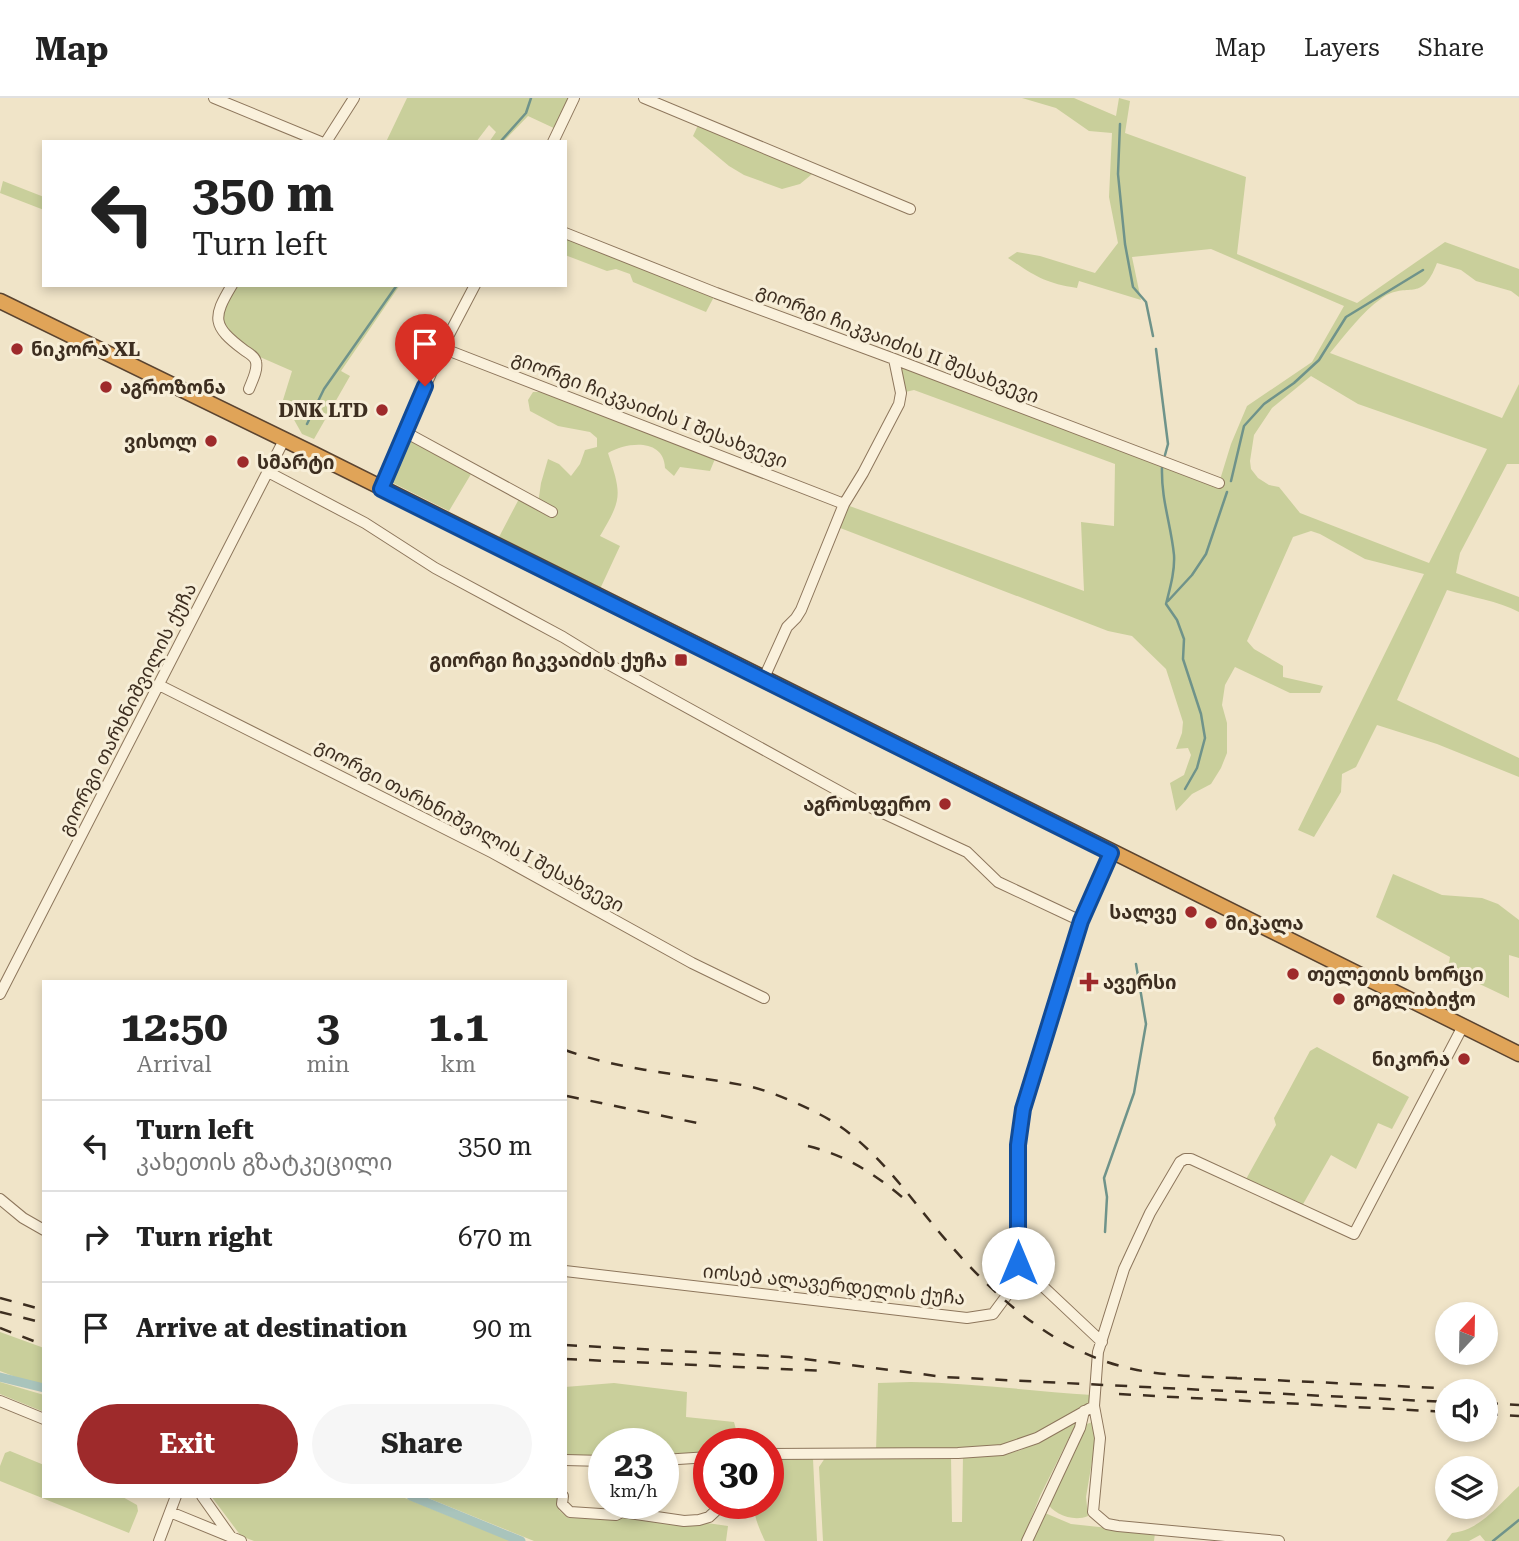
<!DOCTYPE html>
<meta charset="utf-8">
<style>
body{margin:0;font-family:"Roboto Serif","Noto Sans Georgian",serif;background:#f6f6f6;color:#222;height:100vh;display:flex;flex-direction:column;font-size:26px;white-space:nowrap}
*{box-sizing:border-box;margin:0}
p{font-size:23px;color:#767676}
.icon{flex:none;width:38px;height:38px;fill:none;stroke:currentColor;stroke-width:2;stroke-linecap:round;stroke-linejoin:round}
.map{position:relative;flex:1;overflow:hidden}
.side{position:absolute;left:42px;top:882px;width:525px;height:518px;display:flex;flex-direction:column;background:#fff;border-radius:0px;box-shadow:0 4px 10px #0003}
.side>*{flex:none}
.banner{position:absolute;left:42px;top:42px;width:525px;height:147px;border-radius:0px;box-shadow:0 4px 10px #0003;background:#fff;color:#222;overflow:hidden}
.needle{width:46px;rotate:22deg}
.buttons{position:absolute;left:1435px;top:1204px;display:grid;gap:14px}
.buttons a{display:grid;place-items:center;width:63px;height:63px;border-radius:50%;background:#fff;box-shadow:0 4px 10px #0003;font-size:35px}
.speed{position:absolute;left:588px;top:1330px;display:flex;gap:14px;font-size:35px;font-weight:700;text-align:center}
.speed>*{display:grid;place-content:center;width:91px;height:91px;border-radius:50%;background:#fff;box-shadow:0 4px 10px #0003;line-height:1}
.speed small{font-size:18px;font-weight:400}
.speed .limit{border:10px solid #d22;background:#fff;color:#111}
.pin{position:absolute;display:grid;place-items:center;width:60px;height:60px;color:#fff;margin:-72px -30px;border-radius:50% 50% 50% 0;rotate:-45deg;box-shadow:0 0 7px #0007}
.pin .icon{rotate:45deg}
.me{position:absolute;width:77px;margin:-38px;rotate:0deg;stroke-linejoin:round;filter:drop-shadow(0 0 5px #0008)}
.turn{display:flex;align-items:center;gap:24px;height:147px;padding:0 35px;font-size:32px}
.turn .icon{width:91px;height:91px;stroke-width:2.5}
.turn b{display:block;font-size:49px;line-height:60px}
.eta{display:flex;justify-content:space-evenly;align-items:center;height:119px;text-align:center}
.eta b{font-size:42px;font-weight:700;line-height:49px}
.button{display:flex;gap:14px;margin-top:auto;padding:14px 35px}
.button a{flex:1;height:80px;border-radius:42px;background:#9e2a2b;color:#fff;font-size:28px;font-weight:700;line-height:80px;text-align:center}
.button a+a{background:#f6f6f6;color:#222}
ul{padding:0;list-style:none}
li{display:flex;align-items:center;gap:21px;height:91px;padding:0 35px;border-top:2px solid #e0e0e0}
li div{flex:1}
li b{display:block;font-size:26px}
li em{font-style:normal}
header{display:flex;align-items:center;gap:42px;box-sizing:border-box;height:98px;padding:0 35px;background:#fff;border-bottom:2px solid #e0e0e0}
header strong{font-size:33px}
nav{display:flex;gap:38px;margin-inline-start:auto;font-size:24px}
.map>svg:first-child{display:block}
</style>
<header>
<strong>Map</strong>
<nav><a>Map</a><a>Layers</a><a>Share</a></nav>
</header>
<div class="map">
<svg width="1519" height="1443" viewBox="0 0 1519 1443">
<rect width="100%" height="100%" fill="#f0e4c8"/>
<path fill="#c9cf9b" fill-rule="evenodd" d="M407,0H574L558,32L528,18L503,44H489L496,34L489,27L476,44H386Z
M1022,0H1074L1116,18L1119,0L1130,3L1125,35L1246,79L1237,156L1357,205L1445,144L1519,171V199L1511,193L1476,183L1461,172L1437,165C1421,207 1408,182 1382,200C1361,215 1347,235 1330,255L1502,320L1519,286V366H1507L1460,455L1456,475L1519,499V514C1499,503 1470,499 1447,492L1397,602L1519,660V679L1437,646L1377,627L1356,669L1342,676L1341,694L1314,739L1298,732L1424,476L1365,461L1320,436L1311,433L1293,439L1247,543L1254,551L1283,568V579L1323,588L1320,595H1290L1235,569L1225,587L1222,607L1227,625V655L1221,670L1211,686L1192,696L1176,713L1170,685L1184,677L1191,657L1188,650L1176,651L1182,635L1183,624L1166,571L1132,538L1108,533L835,428L844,406L1084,493L1081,424L1114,428L1115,366L914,292L901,295L894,261L1219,385L1231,346L1247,308L1312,264L1344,208L1211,151L1132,159L1141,202L1079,183L1077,190C1044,185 1035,178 1008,160L1017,154L1040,158L1095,175L1118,145L1109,99L1112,35L1089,33L1056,10ZM1311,278L1358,306L1487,351L1429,465L1300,415L1279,389L1269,387L1258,380L1251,371L1250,363L1254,337L1272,310Z
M700,23L817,72L800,86L782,91L744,77L729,68L693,38Z
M3,83L44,99V112L0,95Z
M565,135L716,195L706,214L633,184L630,176L616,171L607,173L565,157Z
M235,187H400L341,273L350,278L314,341L302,336L283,302L292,273L260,259L225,229L222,212Z
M533,294H556L717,356L710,373L680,369L674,378L665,370C664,340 627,344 608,355C622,397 622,401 600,438L620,448L600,491L499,439L521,397L538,406L541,385L548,361L559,366L571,378L580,366L585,352L597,349V340L590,334L558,328L530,313L528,302Z
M405,334L474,371L449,413L385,381Z
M1393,776L1442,797L1482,800L1498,806L1519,822V860L1509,857V900L1448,871L1450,859L1376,819Z
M1317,949L1409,999L1392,1031L1378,1025L1356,1071L1331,1057L1302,1108L1245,1083L1276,1027L1274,1020L1310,953Z
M0,1234L44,1250V1286L26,1283L0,1273Z
M0,1284L44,1297V1314L0,1296Z
M911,1284C972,1285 1032,1293 1092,1297L1091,1304L1081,1311L1015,1345L1003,1348L876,1353L878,1285Z
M614,1285L687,1294L686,1319L734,1324L740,1346H709V1357L663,1361V1346H604V1361L565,1360V1289Z
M1071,1324L1076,1326L1040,1398L1022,1443H823L819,1369L825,1360L951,1358L952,1424H962L963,1357L1006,1356L1021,1352Z
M1092,1324L1097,1334L1086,1399L1088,1418C1074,1424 1053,1417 1046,1403L1087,1326Z
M10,1353L44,1367V1398H121L137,1407L138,1413L129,1435L0,1383V1368L5,1355Z
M778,1361H813L817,1443H765C759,1431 754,1418 753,1405H768V1369Z
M1519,1388V1443H1485L1480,1437L1469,1443H1446L1452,1435C1481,1432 1499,1406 1519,1388Z
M211,1398H400L511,1443H254L241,1438Z
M423,1398H559V1412L568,1420L614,1421L625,1416L684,1427H693L700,1424L728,1428L726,1443H534Z
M1045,1415L1071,1426L1155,1435L1154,1443H1029Z"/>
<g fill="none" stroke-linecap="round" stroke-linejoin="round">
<path stroke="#6f938a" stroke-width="2.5" d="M1120,26L1118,76L1125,146L1133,189L1146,204L1153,238
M500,44L526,15L531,0
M1156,251L1168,346L1165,357
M307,326L324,291L397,187
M1162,369C1161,402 1171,426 1174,457C1175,473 1170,490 1166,506L1177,522L1184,541L1183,561L1201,616L1205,640L1197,670L1185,691
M1231,383L1244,328L1264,306L1294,285L1319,262L1346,219L1423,172
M1168,503L1192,477L1206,456L1227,394
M1105,1134L1107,1099L1104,1080L1134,995L1146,926L1136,866
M1493,1443L1519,1422"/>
<path stroke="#a9c4bc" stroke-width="9" d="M0,1279L44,1290
M411,1398L521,1443"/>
<defs>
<path id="minor" d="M214,0L321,44
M644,0L910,111
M326,44L354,0
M553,44L574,0
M565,135L716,195L894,261L1219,385
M232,187C212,220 212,228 244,252C248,255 255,258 256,264C258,272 252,283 249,291
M442,250L844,406
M405,334L552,414
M268,374L365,425L435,470L563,539L599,561L857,703L967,754L998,784L1081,823
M381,391L442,250L475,187
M763,582L787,529L796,520L801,512L844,406L863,375L899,306L901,295L894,261
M159,587L493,755L692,865L764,900
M0,896L284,342
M0,1101L23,1120L44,1132
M1018,1165L1102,1244
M565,1173L967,1220L993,1216L1013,1189L1018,1165V1047L1023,1011L1081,823L1112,755
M0,1303L44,1321
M768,1356L958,1355L1002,1352L1037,1340L1094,1308
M565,1362L604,1363
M663,1362L709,1359
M202,1398L231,1439
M563,1398L562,1406L570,1414L616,1417L622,1414L684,1423L699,1422L709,1419L724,1405
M170,1414L241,1443
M159,1443L176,1398
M1027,1443L1080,1330L1084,1313
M1279,1443L1118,1428L1107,1426L1093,1414L1100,1340L1094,1308L1098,1254L1124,1171L1150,1115L1180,1064L1185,1061H1191L1354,1136L1463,928"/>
<path id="highway" d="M0,203L314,356L1519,956"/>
</defs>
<use href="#minor" stroke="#8d765c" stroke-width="12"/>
<use href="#highway" stroke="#5b4430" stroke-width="17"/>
<use href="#minor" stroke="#faf1dc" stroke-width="10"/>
<use href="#highway" stroke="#e0a458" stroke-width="14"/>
<path stroke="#3d2e20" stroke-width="2.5" stroke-dasharray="12 12" stroke-linecap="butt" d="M565,952C626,974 689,976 752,989C772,994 802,1007 821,1017C866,1040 899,1085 930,1123C983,1188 1050,1255 1137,1272C1169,1278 1204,1279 1237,1280
M567,998L702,1026
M808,1048C845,1057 872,1074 902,1099
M0,1200L44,1212
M0,1214L44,1225
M0,1230L44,1247
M565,1247L789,1259L944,1279L1447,1304
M565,1261L827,1273
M1230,1280L1480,1292
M1119,1296L1447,1314
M1486,1305L1519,1307
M1486,1316L1519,1318"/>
</g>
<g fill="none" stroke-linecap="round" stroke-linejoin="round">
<defs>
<path id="route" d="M425,288L381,391L1111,755L1081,823L1023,1011L1018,1047V1165"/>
</defs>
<use href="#route" stroke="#114b97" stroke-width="18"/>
<use href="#route" stroke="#1a73e8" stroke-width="12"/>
</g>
<g fill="#9e2a2b" stroke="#f7eed8" stroke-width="2.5">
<circle cx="17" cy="251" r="7"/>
<circle cx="106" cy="289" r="7"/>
<circle cx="382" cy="312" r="7"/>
<circle cx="211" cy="343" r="7"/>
<circle cx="243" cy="364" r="7"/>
<rect x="674" y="555" width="14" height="14" rx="3.5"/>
<circle cx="945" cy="706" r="7"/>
<circle cx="1191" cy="814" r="7"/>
<circle cx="1211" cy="825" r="7"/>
<circle cx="1293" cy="876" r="7"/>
<path d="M1085.5 873.5h7v7h7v7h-7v7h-7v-7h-7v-7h7z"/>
<circle cx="1339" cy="901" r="7"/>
<circle cx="1464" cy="961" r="7"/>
</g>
<g text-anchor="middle" stroke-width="6" stroke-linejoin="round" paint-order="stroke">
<g font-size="19" fill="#3d2e20" stroke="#f7eed8">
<text transform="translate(898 245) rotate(21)" y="7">გიორგი ჩიკვაიძის II შესახვევი</text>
<text transform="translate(650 311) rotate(21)" y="7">გიორგი ჩიკვაიძის I შესახვევი</text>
<text transform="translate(127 611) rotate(-63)" y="7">გიორგი თარხნიშვილის ქუჩა</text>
<text transform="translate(470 727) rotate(28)" y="7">გიორგი თარხნიშვილის I შესახვევი</text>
<text transform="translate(834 1186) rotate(6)" y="7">იოსებ ალავერდელის ქუჩა</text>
</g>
<g font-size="19" font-weight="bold" fill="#3d2e20" stroke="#f7eed8" text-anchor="start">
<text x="31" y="258">ნიკორა XL</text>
<text x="120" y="296">აგროზონა</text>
<text x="368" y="319" text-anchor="end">DNK LTD</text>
<text x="197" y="350" text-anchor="end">ვისოლ</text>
<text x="257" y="371">სმარტი</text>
<text x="667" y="569" text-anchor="end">გიორგი ჩიკვაიძის ქუჩა</text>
<text x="931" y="713" text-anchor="end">აგროსფერო</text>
<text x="1177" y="821" text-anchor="end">სალვე</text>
<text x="1225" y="832">მიკალა</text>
<text x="1307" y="883">თელეთის ხორცი</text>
<text x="1103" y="891">ავერსი</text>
<text x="1353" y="908">გოგლიბიჭო</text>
<text x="1450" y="968" text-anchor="end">ნიკორა</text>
</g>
</g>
</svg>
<div class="buttons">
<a><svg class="needle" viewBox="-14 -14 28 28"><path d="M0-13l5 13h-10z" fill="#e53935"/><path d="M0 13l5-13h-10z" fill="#767676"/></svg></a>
<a><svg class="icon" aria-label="sound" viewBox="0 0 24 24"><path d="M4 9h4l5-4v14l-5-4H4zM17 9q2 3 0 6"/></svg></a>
<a><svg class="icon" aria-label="layers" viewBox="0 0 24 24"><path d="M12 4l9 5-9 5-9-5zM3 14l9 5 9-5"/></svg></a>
</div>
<div class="speed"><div>23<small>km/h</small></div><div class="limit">30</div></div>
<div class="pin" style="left:425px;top:288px;background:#d93025"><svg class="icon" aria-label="arrive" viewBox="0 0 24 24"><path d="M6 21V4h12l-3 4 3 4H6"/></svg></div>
<svg class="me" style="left:1018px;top:1165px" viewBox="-20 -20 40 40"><circle r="19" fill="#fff"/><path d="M0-13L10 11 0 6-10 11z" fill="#1a73e8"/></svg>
<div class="banner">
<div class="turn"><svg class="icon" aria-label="left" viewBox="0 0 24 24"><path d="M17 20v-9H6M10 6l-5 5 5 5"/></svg><div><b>350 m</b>Turn left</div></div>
</div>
<section class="side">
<div class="eta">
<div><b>12:50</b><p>Arrival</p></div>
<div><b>3</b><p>min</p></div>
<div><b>1.1</b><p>km</p></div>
</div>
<ul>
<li><svg class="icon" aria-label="left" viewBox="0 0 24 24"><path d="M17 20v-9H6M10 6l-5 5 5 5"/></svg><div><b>Turn left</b><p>კახეთის გზატკეცილი</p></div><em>350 m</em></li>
<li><svg class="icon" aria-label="right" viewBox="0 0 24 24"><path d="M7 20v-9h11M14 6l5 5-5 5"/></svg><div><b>Turn right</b></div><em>670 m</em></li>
<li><svg class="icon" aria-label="arrive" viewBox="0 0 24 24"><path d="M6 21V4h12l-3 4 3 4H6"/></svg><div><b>Arrive at destination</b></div><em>90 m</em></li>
</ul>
<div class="button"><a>Exit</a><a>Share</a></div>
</section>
</div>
